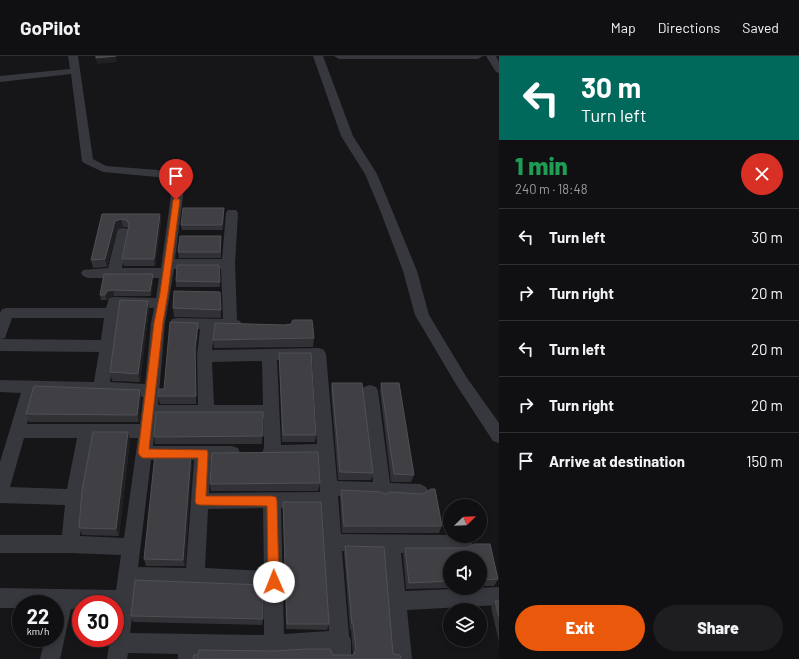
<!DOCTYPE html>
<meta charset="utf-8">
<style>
body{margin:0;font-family:Barlow,sans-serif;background:#1e1e20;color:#f1f3f6;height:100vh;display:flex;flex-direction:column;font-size:15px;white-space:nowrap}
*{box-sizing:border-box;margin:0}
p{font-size:13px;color:#9c9d9f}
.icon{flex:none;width:22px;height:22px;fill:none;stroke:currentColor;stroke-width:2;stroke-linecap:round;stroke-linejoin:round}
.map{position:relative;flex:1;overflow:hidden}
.side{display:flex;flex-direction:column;background:#101012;width:300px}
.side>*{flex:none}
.top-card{background:#00695c;color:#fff;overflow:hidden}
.needle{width:26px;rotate:67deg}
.fabs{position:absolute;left:443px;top:443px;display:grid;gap:8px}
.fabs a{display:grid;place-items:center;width:44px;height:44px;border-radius:50%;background:#101012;box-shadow:0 2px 6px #0003,0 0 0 1px #303032;font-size:20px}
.speed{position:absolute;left:12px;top:539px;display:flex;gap:8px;font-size:20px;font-weight:700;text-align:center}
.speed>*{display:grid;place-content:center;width:52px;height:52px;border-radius:50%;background:#101012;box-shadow:0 2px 6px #0003,0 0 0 1px #303032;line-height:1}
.speed small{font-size:10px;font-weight:400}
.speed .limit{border:6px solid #d22;background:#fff;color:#111}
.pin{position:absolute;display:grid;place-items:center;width:34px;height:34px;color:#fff;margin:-41px -17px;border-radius:50% 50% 50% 0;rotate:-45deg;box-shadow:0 0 4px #0007}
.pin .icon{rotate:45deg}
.me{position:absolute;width:44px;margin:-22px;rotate:359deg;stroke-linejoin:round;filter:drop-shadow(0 0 3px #0008)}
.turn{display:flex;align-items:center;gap:14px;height:84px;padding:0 16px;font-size:18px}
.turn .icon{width:52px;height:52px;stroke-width:2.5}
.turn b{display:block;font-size:28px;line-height:34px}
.round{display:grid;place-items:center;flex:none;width:42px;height:42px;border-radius:21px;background:#1e1e20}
.summary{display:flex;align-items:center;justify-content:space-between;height:68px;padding:0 16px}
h1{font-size:24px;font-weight:800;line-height:30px;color:#1e9e55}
.action{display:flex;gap:8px;margin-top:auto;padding:8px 16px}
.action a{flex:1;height:46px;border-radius:24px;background:#ea580c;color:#fff;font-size:16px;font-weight:800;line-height:46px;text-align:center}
.action a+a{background:#1e1e20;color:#f1f3f6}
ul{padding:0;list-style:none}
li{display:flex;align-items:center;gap:12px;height:56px;padding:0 16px;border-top:1px solid #303032}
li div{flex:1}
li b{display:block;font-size:15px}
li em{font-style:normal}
header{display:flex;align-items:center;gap:24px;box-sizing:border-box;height:56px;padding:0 20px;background:#101012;border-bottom:1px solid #303032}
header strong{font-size:19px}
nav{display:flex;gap:22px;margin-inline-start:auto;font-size:14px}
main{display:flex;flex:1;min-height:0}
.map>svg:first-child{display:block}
</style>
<header>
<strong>GoPilot</strong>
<nav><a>Map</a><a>Directions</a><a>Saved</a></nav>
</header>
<main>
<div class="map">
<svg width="499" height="603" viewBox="0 0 499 603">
<rect width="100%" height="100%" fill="#161618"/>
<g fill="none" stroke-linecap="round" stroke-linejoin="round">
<path fill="#37383d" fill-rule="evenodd" d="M68,0H78L93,103L106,110L159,114L177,120L184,132L175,203H222L226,157L228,154H236L238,157L235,208L237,264L240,265L242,269L240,273L235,274H215L212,294L319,292L324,294L326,298L337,425L373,426L362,335L364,331L370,329L376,331L378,335L390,427L420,428L426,431L429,436L426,441L420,444L387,442L383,444L378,442L338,440L341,478L450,479L465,480L469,482L472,488L469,494L463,497H401L405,535L499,531V549L407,554L412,603H392L383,496L342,495L349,580L351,584V603H331L330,595L274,599L198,598V603H178V598L128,597L127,603H107L110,582H115V548H81V553H71L60,603H40L45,582H55V548H21V552H0V532L116,534L121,499L70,497H0V479H62L65,449L0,447V406L21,337L0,336V324L94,326L99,296L0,295V257L2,253L7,252H106L109,242L114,241L156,242L159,222H88L83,220L81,217L83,214L108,212L117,176L118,173L123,172L128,173L129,176L122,212H161L172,132L168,125L157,121L103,116L84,107L82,105L71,18L0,26V20L70,13ZM174,213H221L223,263L177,262L172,263L170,267L172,271L200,273L197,300L198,349H158L165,267ZM120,251L154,252L151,267L145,328L110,326ZM12,262H104L101,284L0,283L5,282ZM277,304H312L317,388L281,389ZM262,305L263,349H214L212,306ZM36,337L143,341L140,368H27ZM156,362H264V392L262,397L264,402L270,404L318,402L320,436L209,437L211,404H232L238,402L240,397L238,392L232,390H153ZM24,382H77L67,433L10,431ZM94,382H138L124,482L80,480L83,441ZM151,404H194L186,512L138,511ZM263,452L264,515L205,512L208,453ZM281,452H321L329,575L284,578ZM136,529L264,534V579L130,577Z
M313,0H323L353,80L377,118L392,154L417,215L429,259L467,322L499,367V387L493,385L457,330L415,259L403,215L380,154L365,118L341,80Z
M334,0H483L478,3H339Z
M486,0H496L499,6V17L496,16Z"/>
</g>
<path fill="#323236" d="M224,152V158L223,174H182L181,169Z
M102,158H160L161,166L155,210H124L122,203L129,172L123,171L117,173L107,211L93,212L91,204Z
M221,180V202H179L178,196Z
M219,209L220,231H176V225Z
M104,218L153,224L151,240H114L109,241L107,244H101L100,239Z
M220,236L221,262L174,261L173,252Z
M149,253L140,326L112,325L110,316Z
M198,267V275L196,300V348H160L158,340L164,333Z
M314,282L313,291L214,292L213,284Z
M279,297L316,379L315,386H282L279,306Z
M332,327L373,417L371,424H338L331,335Z
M381,327L414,419L411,426H391L380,335Z
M140,334L141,342L139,366H29L26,358Z
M263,356L262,388H155L154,380Z
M130,384L119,480L82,479L79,472Z
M191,398L192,406L185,510H146L144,503Z
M320,427L318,435H211L210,428Z
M341,434L442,470L439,477H342L340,442Z
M283,446L329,568L327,574L286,573L283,454Z
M474,488H490L498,523L494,530H480V502H450V532L406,533L403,498L405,492H467Z
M345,490L393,598L401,603L333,599H353V598L351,574H350L344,497Z
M495,545H499V586L491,551Z
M131,560L263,563L262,569L133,566Z"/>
<path fill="#212124" d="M116,0L117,6L97,8L96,2Z
M224,152V158L223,174L222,169Z
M160,158L161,166L155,210L154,203Z
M121,163L123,171L117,173L107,211L105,203L115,165Z
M153,218V224L151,240L150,235Z
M113,234L114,240L109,241L107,244L105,239L107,235Z
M148,245L149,253L140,326L138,318Z
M198,267V275L196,300V348V340L195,292Z
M140,334L141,342L139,366L137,359Z
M128,376L130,384L119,480L116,473Z
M191,398L192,406L185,510L183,504Z"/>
<path fill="#3f3f44" stroke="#4f5156" d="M96,0H116L96,2Z
M183,152H224L222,169H181Z
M102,158H160L154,203H122L129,169L127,164L121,163L115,165L105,203L91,204Z
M180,180H221L220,196H178Z
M177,209H219L220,226L176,225Z
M104,218H153L150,235L113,234L107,235L105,239H100Z
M174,235L220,236L221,254L173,252Z
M120,244L148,245L138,318L110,316Z
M293,264H312L314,282L213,284L215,267L285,269L291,268Z
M170,266L198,267L195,292L196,340H158L159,333H164Z
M279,297H311L316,379H283Z
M332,327H362L373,417L340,416Z
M381,327H399L414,419L394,418Z
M34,330L140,334L137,359L26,358Z
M156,356H263V380L157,381L154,380Z
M93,376H128L116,473L79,472L82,434Z
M318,396L320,427L210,428L212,397Z
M155,398H191L183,504L144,503Z
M431,433H435L442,470H344L341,434L380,436L385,438L390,436L423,438Z
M283,446H321L329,568H287Z
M474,488H490L498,523L480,524V502H450V525L409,527L405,492H467Z
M345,490L384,491L393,598L400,599L401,603H193L194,599H198L199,594L275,595L305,593H330L333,599H353L356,594L353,568H352Z
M135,524L263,529V563L131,560Z
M495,545H499V561Z"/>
<path fill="#ea580c" stroke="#983908" d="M176,141L180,144L168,237L163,267L149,393L207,394L208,397L206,440H272L276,441L277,445L279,526L278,529L274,531L270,529L268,526L267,450L200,449L196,448L195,445L198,402H143L140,400L138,397L154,267L160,237L173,144Z"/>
</svg>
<div class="fabs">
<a><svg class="needle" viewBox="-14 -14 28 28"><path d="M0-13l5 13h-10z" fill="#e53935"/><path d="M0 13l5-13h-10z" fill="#9c9d9f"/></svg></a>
<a><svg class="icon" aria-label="sound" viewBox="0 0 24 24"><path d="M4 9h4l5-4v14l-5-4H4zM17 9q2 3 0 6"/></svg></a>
<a><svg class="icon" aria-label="layers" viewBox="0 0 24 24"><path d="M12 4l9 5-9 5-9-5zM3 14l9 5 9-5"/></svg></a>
</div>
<div class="speed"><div>22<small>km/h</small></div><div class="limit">30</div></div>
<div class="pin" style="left:176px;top:144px;background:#d93025"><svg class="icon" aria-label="arrive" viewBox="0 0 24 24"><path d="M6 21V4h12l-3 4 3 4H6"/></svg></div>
<svg class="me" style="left:274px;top:526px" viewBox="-20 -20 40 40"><circle r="19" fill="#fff"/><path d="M0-13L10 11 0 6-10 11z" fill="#ea580c"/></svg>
</div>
<section class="side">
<div class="top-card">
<div class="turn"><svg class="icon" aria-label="left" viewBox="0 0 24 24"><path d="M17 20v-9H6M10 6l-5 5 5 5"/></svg><div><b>30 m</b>Turn left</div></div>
</div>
<div class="summary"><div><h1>1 min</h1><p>240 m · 18:48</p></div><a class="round" style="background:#d93025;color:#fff"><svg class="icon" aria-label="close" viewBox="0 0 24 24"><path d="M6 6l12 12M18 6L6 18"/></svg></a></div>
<ul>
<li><svg class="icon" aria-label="left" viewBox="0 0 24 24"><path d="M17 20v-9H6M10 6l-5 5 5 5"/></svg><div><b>Turn left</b></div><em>30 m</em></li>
<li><svg class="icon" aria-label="right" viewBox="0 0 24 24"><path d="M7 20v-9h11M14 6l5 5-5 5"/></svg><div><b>Turn right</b></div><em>20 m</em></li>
<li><svg class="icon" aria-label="left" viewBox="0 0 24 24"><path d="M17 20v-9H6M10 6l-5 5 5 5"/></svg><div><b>Turn left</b></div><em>20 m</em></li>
<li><svg class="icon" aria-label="right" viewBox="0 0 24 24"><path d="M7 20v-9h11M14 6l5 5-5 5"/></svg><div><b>Turn right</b></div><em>20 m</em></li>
<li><svg class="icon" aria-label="arrive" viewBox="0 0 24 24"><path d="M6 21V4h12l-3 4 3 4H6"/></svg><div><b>Arrive at destination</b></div><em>150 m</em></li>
</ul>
<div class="action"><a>Exit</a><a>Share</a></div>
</section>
</main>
